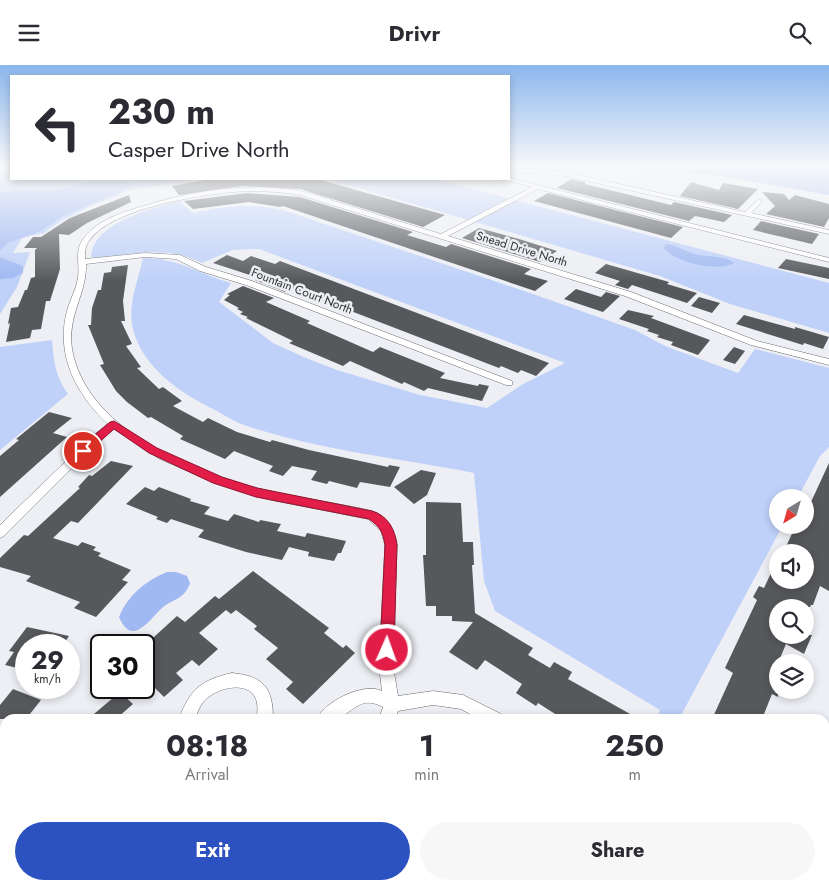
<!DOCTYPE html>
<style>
body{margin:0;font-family:Jost,sans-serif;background:#f7f7f7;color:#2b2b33;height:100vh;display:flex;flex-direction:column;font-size:19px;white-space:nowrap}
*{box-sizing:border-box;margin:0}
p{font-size:16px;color:#7c7c81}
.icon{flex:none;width:28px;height:28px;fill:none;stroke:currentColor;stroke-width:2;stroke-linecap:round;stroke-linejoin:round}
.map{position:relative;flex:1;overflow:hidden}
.panel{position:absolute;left:0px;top:649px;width:830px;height:176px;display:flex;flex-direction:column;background:#fff;border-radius:15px 15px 0 0;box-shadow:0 2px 8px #0003}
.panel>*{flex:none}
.top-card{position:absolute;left:10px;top:10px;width:500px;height:105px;border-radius:0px;box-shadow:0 2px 8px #0003;background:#fff;color:#2b2b33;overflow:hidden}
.needle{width:32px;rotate:217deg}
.tools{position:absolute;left:769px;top:424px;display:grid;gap:10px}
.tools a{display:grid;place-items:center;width:45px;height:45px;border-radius:50%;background:#fff;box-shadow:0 2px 8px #0003;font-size:25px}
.speed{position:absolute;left:15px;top:569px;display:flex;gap:10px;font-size:25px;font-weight:700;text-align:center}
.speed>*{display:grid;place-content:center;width:65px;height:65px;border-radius:50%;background:#fff;box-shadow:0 2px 8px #0003;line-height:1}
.speed small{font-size:12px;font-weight:400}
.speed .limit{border:2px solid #111;border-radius:8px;background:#fff;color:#111}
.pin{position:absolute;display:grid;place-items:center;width:42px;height:42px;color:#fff;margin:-21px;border:2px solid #fff;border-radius:50%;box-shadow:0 1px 5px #0007}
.me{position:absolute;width:55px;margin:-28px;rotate:2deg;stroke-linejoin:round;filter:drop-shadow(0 0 4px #0008)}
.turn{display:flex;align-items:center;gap:18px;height:105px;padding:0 15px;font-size:22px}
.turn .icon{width:65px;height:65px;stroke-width:2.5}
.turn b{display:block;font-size:35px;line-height:42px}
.eta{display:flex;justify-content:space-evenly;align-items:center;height:85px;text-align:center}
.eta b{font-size:30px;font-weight:700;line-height:35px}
.primary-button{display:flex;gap:10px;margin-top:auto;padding:10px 15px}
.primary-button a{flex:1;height:58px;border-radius:30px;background:#2c51c0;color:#fff;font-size:20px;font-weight:700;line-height:58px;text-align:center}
.primary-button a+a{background:#f7f7f7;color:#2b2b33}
header{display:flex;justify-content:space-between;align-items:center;height:65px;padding:0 15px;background:#fff;font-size:22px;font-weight:700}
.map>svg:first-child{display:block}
</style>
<header><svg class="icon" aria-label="menu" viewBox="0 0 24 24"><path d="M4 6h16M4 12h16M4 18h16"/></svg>Drivr<svg class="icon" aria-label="search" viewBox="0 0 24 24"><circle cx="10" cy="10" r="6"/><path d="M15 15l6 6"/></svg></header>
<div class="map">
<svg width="829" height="824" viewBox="0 0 829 824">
<rect width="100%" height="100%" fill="#edeff4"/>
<path fill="#bfd1f9" d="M0,101H11V114H198L130,125L89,142L61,156L44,168L22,173L13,188L30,187L17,222L0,249Z
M328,114H435L829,218V268L730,239L660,211Z
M179,136L193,148C225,141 254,138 286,146L533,229L635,265L665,281L738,308L755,284L829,303V382L820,391L798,432H778V460H783L679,654H656L660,645L495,546L484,516L474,408C398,393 318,385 244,360C235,357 226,351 217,346C182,329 143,304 133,264C127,241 138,216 143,193C175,192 200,209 231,218L219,237L273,278L306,293L337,305L420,330L487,343L523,319L565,298L259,184L233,185L202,198C168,180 132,189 96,193L91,192C93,157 152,144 179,136Z
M52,275C54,298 55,310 68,329L0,385V282Z"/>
<path fill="#a0b9f2" d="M607,101H829V130L721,111Z
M93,116H125L132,119L122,126L63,151L41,166L8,178L0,185V128L27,125L53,126Z
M666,179C676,180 683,185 692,188C705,193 723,189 734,198C718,207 675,198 664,183Z
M0,192L23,201V208L13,213L0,214Z
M167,507H176L187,511L190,518C184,535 174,533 162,543C150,554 132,583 119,552C128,530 145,516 167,507Z
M5,712V815L0,821V715Z"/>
<path fill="#56585c" d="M211,114H317L445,150L423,162L300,124L242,121L179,130L172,121Z
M571,114L585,117V119L671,140L674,137L732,150L724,157L695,151L689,156L557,123Z
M691,117L719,125L723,118L758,124L738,144L680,131Z
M762,127L784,129L789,135L795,130L829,139V153L824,162L766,149L775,141Z
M247,128L300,132L413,167L407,170L446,182L451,179L531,204L524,209L548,216L535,226L283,141L280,142L249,137L193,144L184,136Z
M548,128L683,162L671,173L534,136Z
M129,130L131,137L87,158L69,170L59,169L60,204L50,236H46L41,264L32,265L30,273L6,277L10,258L8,259L11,243L18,242L25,225H27L31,213L35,212V185L37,183H24L33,172H41L70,153Z
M761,156L819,169L812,179L753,165Z
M479,163L519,174L557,186L540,197L462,173Z
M227,190L243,196L251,191L275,199L280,196L549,298L536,311L521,305L518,308L501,301L499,303L291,223L285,227L255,215L259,213L213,198Z
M786,194L829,203V214L778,203Z
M606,199L669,217L667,219L697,228L687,238L632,220L628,224L615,220L620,216L595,208Z
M128,200L123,236L125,256H121L132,279L126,281L141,302L137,303L159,324L163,322L182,336L173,341L203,357L208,353L237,367L270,377L272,375L309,385L388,402L389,400L400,402L390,422L360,417L357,423L329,416L327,419L311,415L317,406L292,401L283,411L269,406L273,401L234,386L225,394L180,374L183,371L151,352L148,353L127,337L116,326L100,300L104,299L88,260H91L92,243L98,225H101L104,208L111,207L112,202Z
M243,221L274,233L266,237L310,256L307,258L373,287L380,282L445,308L440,313L478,321L479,319L489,321L482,336L428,323L424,326L404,317L402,319L350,296L343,301L289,278L293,276L246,253L248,252L240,249L243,247L237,244L239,243L224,235L230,230L227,229Z
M576,224L601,232L606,227L620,231L603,247L564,234Z
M699,232L720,238L712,248L691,241Z
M628,245L654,251L651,253L710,275L698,290L671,280L673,277L657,272L659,270L647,266L649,264L619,254Z
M744,250L795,264V262L829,272L823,284L804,278L803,280L736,259Z
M734,282L745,286L735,299L723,295Z
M49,347L72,353L53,368L67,372L0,432V391L19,375L16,374Z
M111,396L133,401L78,458L71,456L53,473L78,481L82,477L96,482L93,485L101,488L98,491L131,505L122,515L128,517L96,552L74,543L80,537L26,516L31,511L0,502V493L24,470L28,471L80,423L78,422L89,410L92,411Z
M829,398V526L820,521L813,540H811L810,542H778V570H812L804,589L786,579L778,598V632L772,629L762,654H712L733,608L725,603L757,535L753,532L759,521L764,523L778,493V515H805V488H783L796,460H805V450Z
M421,405L436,408L427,430L414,439L394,422Z
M145,422L154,426L159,422L191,434L190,436L210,442L204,449L228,456L234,449L259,457L260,455L281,459L277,466L305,472L307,468L346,476L341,488H338L334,496L308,491L309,487L289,482L282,495L246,487L198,472L204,465L171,454L167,458L156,454L158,452L126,439Z
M426,437L461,438L463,477H473L474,500H472L475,548L533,583L528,590L550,603L554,597L572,607L568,614L639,654H563L538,638L536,641L516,628L522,619L485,595L477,605L449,587L473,557L452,556V551H436V541H426L423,490H426Z
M253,506L329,563L324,568L343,583L346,580L355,588L303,639L286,624L293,617L266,594L278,583L254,564L257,561L236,545L231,549L226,545L199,568L218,584L199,601L192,595L176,608L183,615L164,632L144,612V581L177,551L185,557L215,531L219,534Z
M27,562L69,571L63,580H26V605L5,600L14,587L9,586Z
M13,624L41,635L26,654H0V640Z
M120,627L133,639L116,654H88Z"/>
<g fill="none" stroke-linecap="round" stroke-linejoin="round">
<defs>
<path id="minor" d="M509,103L560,106L745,147L759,134L762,136L751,148L829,165V169L560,110L509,107Z
M509,113L829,193V197L538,124L448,171L631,227L757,276L829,294V300L751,280L625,231L300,130C282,127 265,126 247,126C209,128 111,142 89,176C85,181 85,188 85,194L145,188L180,190L206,202L252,216L512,316V320H506L246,220L200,206L176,194L145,192L86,199C87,229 67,250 72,284C86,363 188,405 257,423C295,433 334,437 372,446C387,450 395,466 397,480L393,601L398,631L433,626L463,630L501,649L503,654H479L461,644L433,640L398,646L395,654H379L383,642C360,630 355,646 337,654C332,656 323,654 317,654C325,636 364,617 382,626L379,601L385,480L381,466L368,454L271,435L215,418L160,394L114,364L99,376L4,471L0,473V460L91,372L108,359C72,326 52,281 71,234C74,227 77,220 78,212C80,199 74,185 84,173C98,154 126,146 147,140C195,125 250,117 300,126C316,129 332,136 347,140C379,150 410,160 441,169L532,122L502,114Z
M232,608C264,611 273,623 273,654H257C257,649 258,643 257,638C253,616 223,621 210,631C202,636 198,645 195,654H179C190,624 201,615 232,608Z
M829,663V690L825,691V665Z
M825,796L829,797V823L822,820H825Z
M218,820H237L236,824H217Z
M723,820H746L747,824H724Z"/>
</defs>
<use href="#minor" stroke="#696b6e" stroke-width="1"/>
<use href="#minor" fill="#fff" fill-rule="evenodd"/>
</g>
<linearGradient id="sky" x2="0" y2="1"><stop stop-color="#8bb6ec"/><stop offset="0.47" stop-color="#f7f8fa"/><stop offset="1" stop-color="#f7f8fa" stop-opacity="0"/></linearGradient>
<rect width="829" height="216" fill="url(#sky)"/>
<path fill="#e11d48" stroke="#92132f" d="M114,356L157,383L222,412L257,423L372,446C388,451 395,464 397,480L394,585L392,589L387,591L382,589L380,585L385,480C383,467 380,462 369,454L256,432L213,418L149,388L114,364L87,388H79L77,386L79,383L110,357Z"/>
<g text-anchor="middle" stroke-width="5" stroke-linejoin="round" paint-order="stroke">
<g font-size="12" fill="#333436" stroke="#edeff4">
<text transform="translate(522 184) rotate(17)" y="4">Snead Drive North</text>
<text transform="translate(302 226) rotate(21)" y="4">Fountain Court North</text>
</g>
</g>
</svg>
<div class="tools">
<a><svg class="needle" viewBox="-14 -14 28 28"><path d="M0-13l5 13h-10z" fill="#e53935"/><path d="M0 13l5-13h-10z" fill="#7c7c81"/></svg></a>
<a><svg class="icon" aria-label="sound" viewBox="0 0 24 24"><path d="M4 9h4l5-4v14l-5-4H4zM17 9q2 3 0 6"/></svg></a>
<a><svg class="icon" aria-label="search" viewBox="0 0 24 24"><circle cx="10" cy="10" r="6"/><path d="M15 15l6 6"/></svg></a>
<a><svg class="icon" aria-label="layers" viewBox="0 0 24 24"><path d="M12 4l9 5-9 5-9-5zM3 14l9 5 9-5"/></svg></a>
</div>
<div class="speed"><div>29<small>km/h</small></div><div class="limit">30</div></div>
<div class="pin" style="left:83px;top:386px;background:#d93025"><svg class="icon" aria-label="arrive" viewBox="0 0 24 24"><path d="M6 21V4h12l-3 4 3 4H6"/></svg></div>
<svg class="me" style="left:387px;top:585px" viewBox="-20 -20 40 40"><circle r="17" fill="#e11d48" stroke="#fff" stroke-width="3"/><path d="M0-11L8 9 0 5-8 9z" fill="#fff"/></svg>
<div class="top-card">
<div class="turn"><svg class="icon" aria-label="left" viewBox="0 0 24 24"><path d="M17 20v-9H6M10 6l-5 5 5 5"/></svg><div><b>230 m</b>Casper Drive North</div></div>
</div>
<section class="panel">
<div class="eta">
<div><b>08:18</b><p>Arrival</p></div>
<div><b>1</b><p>min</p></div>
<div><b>250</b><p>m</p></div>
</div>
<div class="primary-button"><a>Exit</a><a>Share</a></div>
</section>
</div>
